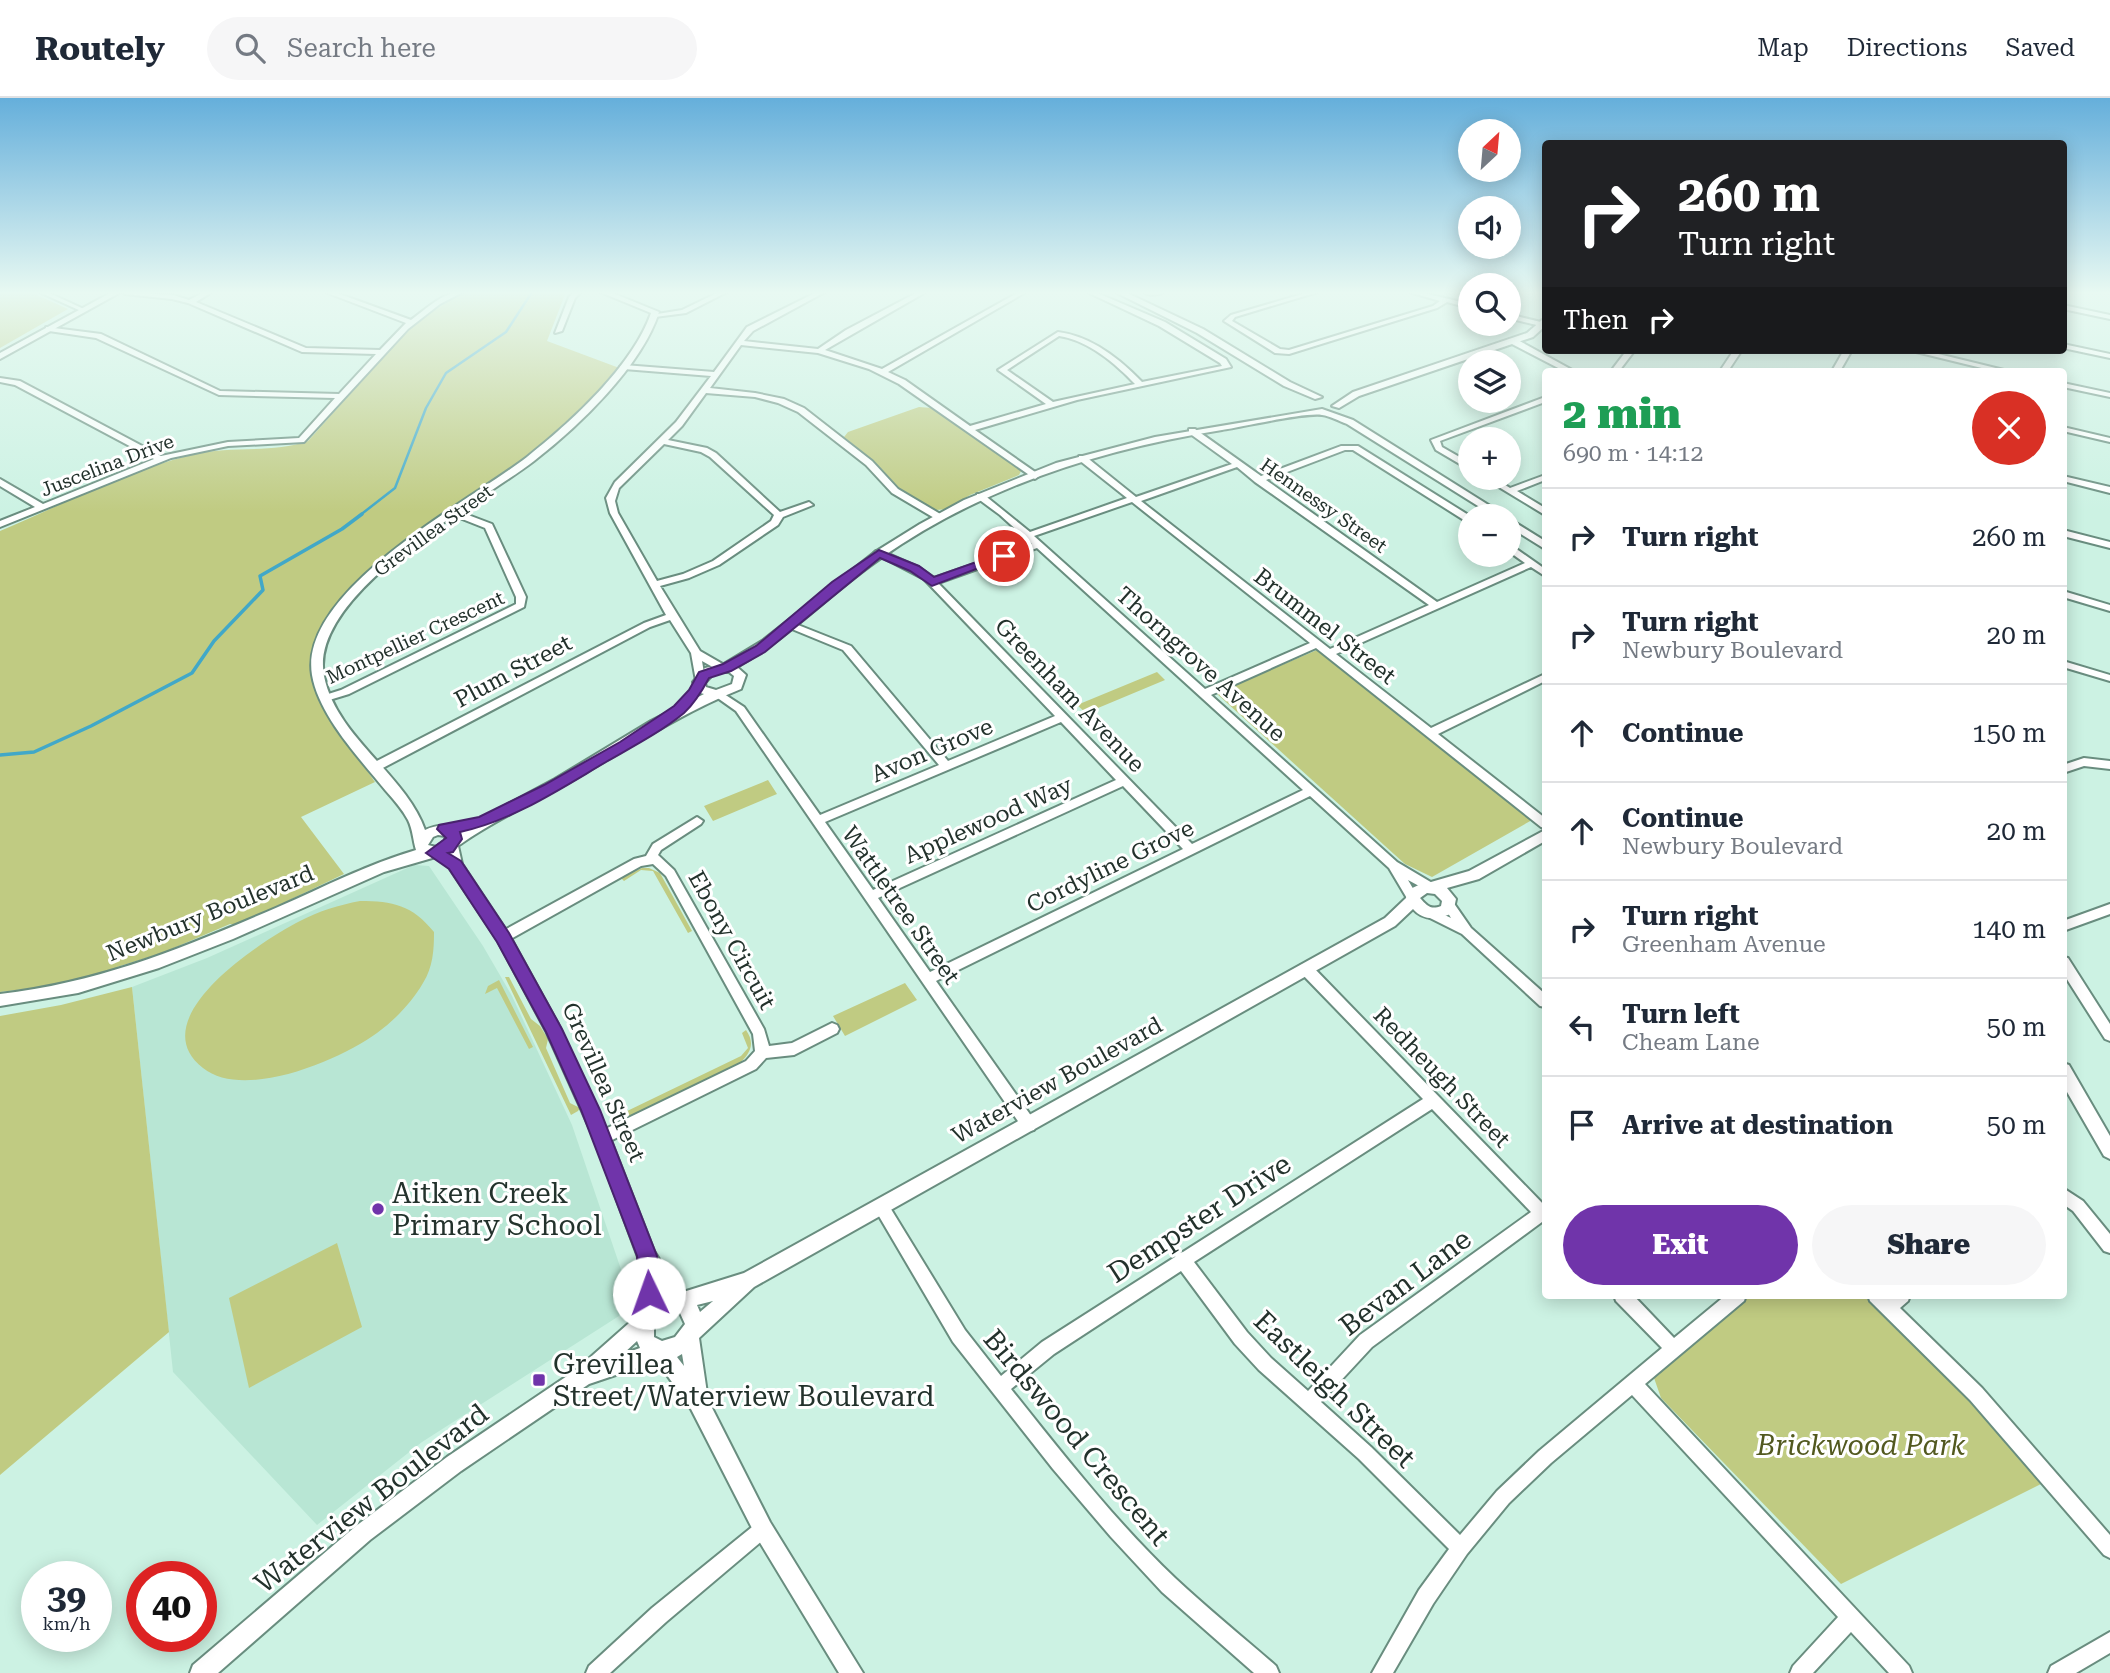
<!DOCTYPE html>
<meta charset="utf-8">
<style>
body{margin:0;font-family:"Roboto Serif",serif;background:#f6f6f7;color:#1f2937;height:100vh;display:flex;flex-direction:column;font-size:26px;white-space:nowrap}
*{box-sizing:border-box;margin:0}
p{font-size:23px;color:#747a83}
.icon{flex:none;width:38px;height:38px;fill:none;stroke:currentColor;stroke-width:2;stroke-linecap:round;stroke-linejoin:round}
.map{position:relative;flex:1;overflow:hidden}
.panel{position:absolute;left:1542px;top:270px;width:525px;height:931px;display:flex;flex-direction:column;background:#fff;border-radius:7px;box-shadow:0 4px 18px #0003}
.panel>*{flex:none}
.guide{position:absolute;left:1542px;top:42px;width:525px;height:214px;border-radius:7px;box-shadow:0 4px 18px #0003;background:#202124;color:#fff;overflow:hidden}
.needle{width:46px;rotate:26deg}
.controls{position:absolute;left:1458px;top:21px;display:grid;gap:14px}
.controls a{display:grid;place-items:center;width:63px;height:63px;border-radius:50%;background:#fff;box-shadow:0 4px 18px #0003;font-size:35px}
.speed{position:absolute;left:21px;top:1463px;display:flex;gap:14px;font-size:35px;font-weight:700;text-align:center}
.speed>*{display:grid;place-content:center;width:91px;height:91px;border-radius:50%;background:#fff;box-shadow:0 4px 18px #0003;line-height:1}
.speed small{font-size:18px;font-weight:400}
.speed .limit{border:10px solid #d22;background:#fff;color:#111}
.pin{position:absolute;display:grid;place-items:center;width:60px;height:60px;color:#fff;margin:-30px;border:4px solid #fff;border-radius:50%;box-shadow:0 2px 7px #0007}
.me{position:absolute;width:77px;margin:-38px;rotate:357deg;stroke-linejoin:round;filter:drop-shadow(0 0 5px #0008)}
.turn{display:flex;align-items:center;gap:24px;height:147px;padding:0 21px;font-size:32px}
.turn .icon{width:91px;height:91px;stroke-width:2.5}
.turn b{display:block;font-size:49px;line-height:60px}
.then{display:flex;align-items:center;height:66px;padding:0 21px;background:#0003;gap:14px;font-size:26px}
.round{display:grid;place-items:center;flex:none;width:74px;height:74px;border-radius:37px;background:#f6f6f7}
.headline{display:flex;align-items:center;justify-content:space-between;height:119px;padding:0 21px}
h1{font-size:42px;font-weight:800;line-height:52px;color:#1e9e55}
.button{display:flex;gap:14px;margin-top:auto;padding:14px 21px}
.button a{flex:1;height:80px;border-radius:42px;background:#7034aa;color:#fff;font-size:28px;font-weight:800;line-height:80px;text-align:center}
.button a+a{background:#f6f6f7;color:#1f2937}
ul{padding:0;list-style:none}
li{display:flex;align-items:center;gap:21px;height:98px;padding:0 21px;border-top:2px solid #e0e1e3}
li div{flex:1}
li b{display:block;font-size:26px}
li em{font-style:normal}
header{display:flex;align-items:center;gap:42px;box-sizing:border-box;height:98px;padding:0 35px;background:#fff;border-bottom:2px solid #e0e1e3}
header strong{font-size:33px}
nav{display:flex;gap:38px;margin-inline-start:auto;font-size:24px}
.search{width:490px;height:63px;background:#f6f6f7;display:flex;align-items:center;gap:18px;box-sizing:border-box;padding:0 24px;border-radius:38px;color:#747a83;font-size:26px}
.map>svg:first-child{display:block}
</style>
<header>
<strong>Routely</strong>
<div class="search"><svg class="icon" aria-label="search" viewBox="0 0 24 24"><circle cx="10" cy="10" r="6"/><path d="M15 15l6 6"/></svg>Search here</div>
<nav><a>Map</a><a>Directions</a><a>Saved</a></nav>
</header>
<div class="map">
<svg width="2110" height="1575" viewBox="0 0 2110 1575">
<rect width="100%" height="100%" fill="#ccf2e3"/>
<path fill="#b8e6d4" d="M414,767L429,768L483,848L512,898L572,1027L629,1195L627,1206L619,1218L422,1344L317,1427L173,1274L132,889L207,860Z"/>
<path fill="#c0cb82" d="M0,194H30L68,211L0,250Z
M462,194H566L547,243L622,271C588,306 555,340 517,370C486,395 450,418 417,441C373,473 309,510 313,573C314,596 360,663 375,684L301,719L344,776L237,827L230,826L162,855L117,869L112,874L58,887L0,894V433C62,407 125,373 191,357C229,347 271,356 308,343L411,228Z
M919,309L932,310L1018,370L1021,373L1019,377L970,397L948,411L936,412L903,394L875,364L844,339L848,334Z
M1317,552L1532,722L1432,779L1405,766L1216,595Z
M1157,574L1165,582L1086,615L1077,607Z
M768,682L777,696L713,723L704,708Z
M642,770H649L660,775L692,833L688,835L653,773L641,772L624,783L621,780Z
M360,803C393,803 412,807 434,834C434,852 433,869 423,885C412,904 395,922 377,935C340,962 244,1003 203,970C140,921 261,843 300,823C319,813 339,807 360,803Z
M505,879H509L531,921L540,928L548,941L546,950L570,1005L580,1010L578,1013L571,1017Z
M499,882L533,949L529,951L497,890L485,896L488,888Z
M905,885L917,902L845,938L833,918Z
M132,889L169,1234L0,1377V918L61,907Z
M746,932C755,945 751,954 741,964L627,1021L623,1015L741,958L748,950L742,935Z
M337,1145L362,1229L249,1290L229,1200Z
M1749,1197H1863L1938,1267L2043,1385L1841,1486L1661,1300L1653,1277Z"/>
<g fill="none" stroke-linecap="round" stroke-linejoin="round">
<path stroke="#41a8c8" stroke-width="2.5" d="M359,418L395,390L426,310L446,275L506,234L532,194"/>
<path stroke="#41a8c8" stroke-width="3.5" d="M0,657L34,654L91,628L192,575L214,543L263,492L260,478L342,431L362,416"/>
<defs>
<path id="minor" d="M39,194H47L86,212L81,213Z
M122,194L173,197L189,202L204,194H212L196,204L306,250L380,252L406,225L325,194H334L411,222C426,211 444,193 463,194L440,206L408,231L304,344L228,348L171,360L0,429V423L35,409L0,388V381L43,406L154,361L15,287L0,284V280L20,283L161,358L228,344L299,340L335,300L219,297L96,240L49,233H46V229L101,236L220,293L339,296L376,256L302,254L188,205L172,201L125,196Z
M574,194H581L575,200L562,233L555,235L569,199Z
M719,194H727L686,215L655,219L651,217L682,212Z
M817,194H825L753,233L744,243L818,251L846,232L918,194H926L825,252L882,271L1019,194H1026L888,274L905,282L970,328L1046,306L998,272L1058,234C1091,238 1120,261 1142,284L1222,268L1220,265L1159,228L1087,194H1095L1165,224L1226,261L1231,269L1077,302L975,332L1038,376L1039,378L1035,381L899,286L869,271L818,255L741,247L710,290L755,295L784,301L804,310L872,363L898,391L942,417V421H936L892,395L866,367L798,314L778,305L755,299L706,295L682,328L668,342L707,350L716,355L780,414L809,404L813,407L783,419L778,427L719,467L689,480L660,488L700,553L726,568V572H718L702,563L705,581L700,584L696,583L691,555L670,522L650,529L379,672H371L369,669L371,666L644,525L666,517L610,415L606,400L615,384L676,324L711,278L624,271L620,269L624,267L714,274L747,229ZM1059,238C1088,242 1116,266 1135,286L1053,304L1007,272ZM664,346L701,354L710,359L774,417L771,423L713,463L683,476L657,483L618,415L615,403L619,390Z
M1144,194H1164C1160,197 1147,198 1144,194Z
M1309,194H1318L1235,219L1232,223L1280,251L1289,252L1433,208L1440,203L1409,194H1419L1470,206V210L1447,204L1437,210L1289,256L1275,255L1224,223L1231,217Z
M1508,216L1545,225V229L1508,220Z
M1510,241H1516L1574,273H1564L1510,245Z
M2063,246L2110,256V260L2063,250Z
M1627,252H1635L1619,273H1611Z
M1734,252H1742L1728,273H1720Z
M1844,252H1852L1840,273H1832Z
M1908,252H1922L2008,273H1994Z
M2063,285L2110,295V299L2063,289Z
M1545,299V304L1440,343L1442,349L1470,365V372L1436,352L1431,342Z
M2063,329L2110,340V344L2063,333Z
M1189,331H1195L1261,378L1341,348H1358L1470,418V425L1467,424L1353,352H1345L1266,382L1437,504L1525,465L1508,453V445L1545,471V478L1531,469L1336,556L1431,630L1545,576V583L1438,636L1545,720V730L1541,729L1316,550L1211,597L1397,764L1434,786L1436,789L1430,794L1408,782L1418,799L1416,802H1408L1389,770L1310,698L936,883L1034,1022L1036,1027L1034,1032L1029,1033L1024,1032L736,613L712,596L717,593L721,594L744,609L820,717L939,667L843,552L787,529V525H793L851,548L948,663L1055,618L924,481L874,455L876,453H882L918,469L934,480L1032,446L1000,417L977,400V396H983L1030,434L1127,400L1079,362V358H1085L1136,399L1232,366L1189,335ZM1237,369L1255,384L1429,507L1330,551L1141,403ZM1132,404L1310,545L1205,591L1034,438ZM1037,450L1303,692L1192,746L938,485ZM1061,624L1116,682L873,792L825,724ZM1123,688L1183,751L930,874L878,800Z
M1545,377V382L1517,393L1545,410V417L1484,380H1494L1510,390Z
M2063,378L2110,389V395L2063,383Z
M455,412L492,426L526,499L524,509L349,596L326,603L322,602L321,600L322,598L341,592L516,506V499L485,430L452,417L451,415Z
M2063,432L2110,444V450L2063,438Z
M2063,493L2110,507V513L2063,499Z
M2063,563L2110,577V583L2063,569Z
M2084,660L2110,663V671L2084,668L2063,675V667Z
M697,719L703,723L701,726L661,752L658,757L674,772L764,931L769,948L792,945L832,925L837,927L839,931L837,935L794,957L766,960L756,971L602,1047L597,1045L595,1040L597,1035L746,963L755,953L753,936L666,778L653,766L641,768L507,843H499L497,839L499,835L634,761L646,758L653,746Z
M1449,802L1453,804L1471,830L1545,896V909L1540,908L1462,836L1428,819L1426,816L1428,813L1432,811L1451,820L1443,807L1445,804Z
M2110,806V816L2063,833V823Z
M2063,859L2068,860L2110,926V943L2105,941L2063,875Z
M1306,866L1311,867L1545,1108V1125L1542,1124L1372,1249L1321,1304L1371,1349L1460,1437L1497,1393L1539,1353L1662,1250L1616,1203L1614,1197H1633L1674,1240L1726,1197H1746L1744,1203L1645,1286L1909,1568L1912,1575H1889L1851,1534L1813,1575H1790L1793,1568L1838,1519L1632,1297L1551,1365L1509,1405L1467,1456L1433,1506L1393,1575H1372L1419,1492L1449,1451L1359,1361L1259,1272L1235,1246L1181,1173L1054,1256L1011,1291C1063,1356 1115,1423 1175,1480C1208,1511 1243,1539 1276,1568L1279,1575H1254L1162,1494L1111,1439L1053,1371L953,1244L873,1108L876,1103L881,1101L886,1103L965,1232L1001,1278L1042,1244L1175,1159L1176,1156L1183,1154L1423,1001L1301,875L1299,871L1301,867ZM1432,1011L1531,1114L1360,1237L1308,1293L1271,1260L1247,1234L1194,1164Z
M2063,1090L2083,1103L2110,1136V1155L2104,1153L2073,1113L2063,1106Z
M1868,1197H1910L1908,1203L1900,1210L1982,1290L2110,1437V1460L2104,1457L1970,1302L1870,1203Z
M763,1422L769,1425L772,1431L769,1437L666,1524L610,1575H586L589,1568L652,1510L757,1425Z
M2110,1534V1555L2076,1575H2048L2051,1568Z"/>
<path id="tertiary" d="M112,194H121L0,261V255Z
M600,194H610L659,214C642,268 578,329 534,363C478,406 308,495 324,578C336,639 406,677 425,732C436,727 450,725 458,733L555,681L651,623L704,596L697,594L693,584L705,570L724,566L762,543L875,454L920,426L964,402L1056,365L1155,339L1322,311L1353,322L1506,418H1494L1347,326C1339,323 1330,318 1322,317C1305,314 1243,329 1222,332C1101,351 982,389 881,460C831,494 790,539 737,569L746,577L741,591C679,616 624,653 566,686C530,707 492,723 458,748L462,766L508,835L558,926L610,1040L654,1153L680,1195L744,1175L1385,820L1406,800L1408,792L1425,784H1431L1469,773L1545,732V743L1479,781L1447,790L1456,801L1453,815C1439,821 1424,824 1413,811L1395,828L754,1189L699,1240L708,1302L770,1424L863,1575H839L756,1438L691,1311L657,1263L589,1286L461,1373L370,1442L218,1575H190L193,1567L356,1428L447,1359L576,1272L637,1218L640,1195L638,1159L594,1040L546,933L498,843L450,771L446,756L384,774L233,841L159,870L78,895L0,908V896C102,884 185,849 278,809C324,789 368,766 416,752C413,743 413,732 408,722C402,711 394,702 386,693C360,661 319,618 312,577C298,492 470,403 527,359C570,325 633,268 651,215ZM722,574H729L734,578L732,586L716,592L706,589L705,585L713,576ZM438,737L445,738V743L436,749L428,747L433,739ZM1427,795L1435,796L1442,803L1441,808C1431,812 1427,808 1420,800ZM713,1203L700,1214L697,1207ZM668,1213L680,1215L685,1226L675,1239L662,1243L654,1239V1226ZM637,1243L640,1250L623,1256ZM682,1256L684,1268L677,1259Z
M1115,194H1125L1203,231L1290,284L1322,299L1315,301L1284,288L1197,235Z
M2063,207L2110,217V221L2063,211Z
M1542,222H1545V228L1533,239L1359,298L1339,310L1332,308L1353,294L1527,235Z
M1508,420L1545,443V451L1508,428Z
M2063,965L2069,967L2110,1038V1061L2104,1058L2063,987Z"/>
</defs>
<use href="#minor" stroke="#698d7f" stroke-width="4"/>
<use href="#tertiary" stroke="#698d7f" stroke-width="4"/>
<use href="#minor" fill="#fff" fill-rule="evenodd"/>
<use href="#tertiary" fill="#fff" fill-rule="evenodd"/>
</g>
<linearGradient id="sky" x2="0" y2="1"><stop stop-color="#65afdb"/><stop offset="0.47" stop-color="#e8f9f2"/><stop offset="1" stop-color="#e8f9f2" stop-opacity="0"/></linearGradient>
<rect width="2110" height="414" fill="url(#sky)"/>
<path fill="#7034aa" stroke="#49226e" stroke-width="2" d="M879,452L919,468L934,479L999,456L1010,458L932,488L910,473L880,460L765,554L731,573L709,580C702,593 695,605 684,615C661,634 632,649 606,664C560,691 512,723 460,734L462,741L453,754L448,755L461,763L509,835L562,931L600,1012L657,1158L660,1195L657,1202L649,1205L642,1202L639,1195L637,1158L581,1012L546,934L497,844L449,771L426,755L446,740L437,731L439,727L479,719L544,687L620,644L674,608L689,592L699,574L723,566L756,548L832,484Z"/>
<g fill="#7034aa" stroke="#fff" stroke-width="2.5">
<circle cx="378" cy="1111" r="7"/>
<rect x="532" y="1275" width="14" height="14" rx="3.5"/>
</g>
<g text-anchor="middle" stroke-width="6" stroke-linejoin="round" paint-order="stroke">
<g font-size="19" fill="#23322c" stroke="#fff">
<text transform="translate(107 367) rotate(-21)" y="7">Juscelina Drive</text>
<text transform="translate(1324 407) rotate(35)" y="7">Hennessy Street</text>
<text transform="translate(433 432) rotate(-36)" y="7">Grevillea Street</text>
<text transform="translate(415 539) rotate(-25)" y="7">Montpellier Crescent</text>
</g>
<g font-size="23" fill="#23322c" stroke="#fff">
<text transform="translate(1325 528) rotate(38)" y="8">Brummel Street</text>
<text transform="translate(1201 566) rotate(42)" y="8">Thorngrove Avenue</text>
<text transform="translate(513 573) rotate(-28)" y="8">Plum Street</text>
<text transform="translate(1070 597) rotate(46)" y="8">Greenham Avenue</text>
<text transform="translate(932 652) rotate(-23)" y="8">Avon Grove</text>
<text transform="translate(988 722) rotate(-24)" y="8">Applewood Way</text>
<text transform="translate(1110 768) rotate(-26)" y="8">Cordyline Grove</text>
<text transform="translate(901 807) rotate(55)" y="8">Wattletree Street</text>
<text transform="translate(210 815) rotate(-22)" y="8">Newbury Boulevard</text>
<text transform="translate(732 842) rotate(61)" y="8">Ebony Circuit</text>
<text transform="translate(1442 979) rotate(46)" y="8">Redheugh Street</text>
<text transform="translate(1057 982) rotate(-29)" y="8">Waterview Boulevard</text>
<text transform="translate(604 984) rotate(66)" y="8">Grevillea Street</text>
</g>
<g font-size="28" fill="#23322c" stroke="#fff" text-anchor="start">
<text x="392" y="1105">Aitken Creek<tspan x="392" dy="32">Primary School</tspan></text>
<text x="553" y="1276">Grevillea<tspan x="553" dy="32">Street/Waterview Boulevard</tspan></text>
</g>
<g font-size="28" fill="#23322c" stroke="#fff">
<text transform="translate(1199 1120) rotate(-33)" y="10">Dempster Drive</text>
<text transform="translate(1405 1184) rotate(-37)" y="10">Bevan Lane</text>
<text transform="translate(1335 1291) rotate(44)" y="10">Eastleigh Street</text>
<text transform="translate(1077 1339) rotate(50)" y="10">Birdswood Crescent</text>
<text transform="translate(371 1400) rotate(-38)" y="10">Waterview Boulevard</text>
</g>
<g font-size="28" font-style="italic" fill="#52591f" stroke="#fff">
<text x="1861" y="1357">Brickwood Park</text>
</g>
</g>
</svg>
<div class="controls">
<a><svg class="needle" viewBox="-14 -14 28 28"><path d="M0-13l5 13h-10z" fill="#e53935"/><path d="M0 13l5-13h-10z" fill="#747a83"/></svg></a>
<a><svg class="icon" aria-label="sound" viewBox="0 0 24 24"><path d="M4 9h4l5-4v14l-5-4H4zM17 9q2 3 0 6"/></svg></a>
<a><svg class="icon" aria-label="search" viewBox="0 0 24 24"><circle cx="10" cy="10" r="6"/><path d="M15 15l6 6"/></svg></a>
<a><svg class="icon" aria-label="layers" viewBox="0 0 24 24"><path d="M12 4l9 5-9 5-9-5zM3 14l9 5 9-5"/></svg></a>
<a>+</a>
<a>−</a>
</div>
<div class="speed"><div>39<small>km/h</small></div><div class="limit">40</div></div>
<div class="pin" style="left:1004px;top:458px;background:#d93025"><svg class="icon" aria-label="arrive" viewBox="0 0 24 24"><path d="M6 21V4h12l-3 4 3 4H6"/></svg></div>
<svg class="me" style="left:649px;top:1195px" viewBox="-20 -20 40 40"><circle r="19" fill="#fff"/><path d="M0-13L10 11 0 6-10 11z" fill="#7034aa"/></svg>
<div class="guide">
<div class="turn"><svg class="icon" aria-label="right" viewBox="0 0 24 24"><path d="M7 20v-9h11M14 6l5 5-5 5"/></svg><div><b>260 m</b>Turn right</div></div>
<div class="then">Then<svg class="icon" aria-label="right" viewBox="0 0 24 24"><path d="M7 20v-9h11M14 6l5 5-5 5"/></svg></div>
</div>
<section class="panel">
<div class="headline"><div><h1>2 min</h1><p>690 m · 14:12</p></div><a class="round" style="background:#d93025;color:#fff"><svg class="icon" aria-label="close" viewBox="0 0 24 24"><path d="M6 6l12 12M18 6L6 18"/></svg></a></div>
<ul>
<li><svg class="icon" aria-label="right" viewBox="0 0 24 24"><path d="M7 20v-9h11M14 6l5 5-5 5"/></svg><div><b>Turn right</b></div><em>260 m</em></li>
<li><svg class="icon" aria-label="right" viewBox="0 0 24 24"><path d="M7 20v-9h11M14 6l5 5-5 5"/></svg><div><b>Turn right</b><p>Newbury Boulevard</p></div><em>20 m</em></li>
<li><svg class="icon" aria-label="ahead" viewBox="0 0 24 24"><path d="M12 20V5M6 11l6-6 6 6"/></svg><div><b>Continue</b></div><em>150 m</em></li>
<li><svg class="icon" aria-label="ahead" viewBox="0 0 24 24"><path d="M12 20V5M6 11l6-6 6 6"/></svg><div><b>Continue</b><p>Newbury Boulevard</p></div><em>20 m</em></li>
<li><svg class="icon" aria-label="right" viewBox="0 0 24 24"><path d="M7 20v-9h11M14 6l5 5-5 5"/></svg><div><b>Turn right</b><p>Greenham Avenue</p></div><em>140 m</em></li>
<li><svg class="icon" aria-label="left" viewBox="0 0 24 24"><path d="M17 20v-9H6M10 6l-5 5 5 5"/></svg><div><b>Turn left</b><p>Cheam Lane</p></div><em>50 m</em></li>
<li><svg class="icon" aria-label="arrive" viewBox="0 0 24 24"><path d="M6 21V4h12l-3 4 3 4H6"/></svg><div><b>Arrive at destination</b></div><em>50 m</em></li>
</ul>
<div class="button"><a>Exit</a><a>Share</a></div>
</section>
</div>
